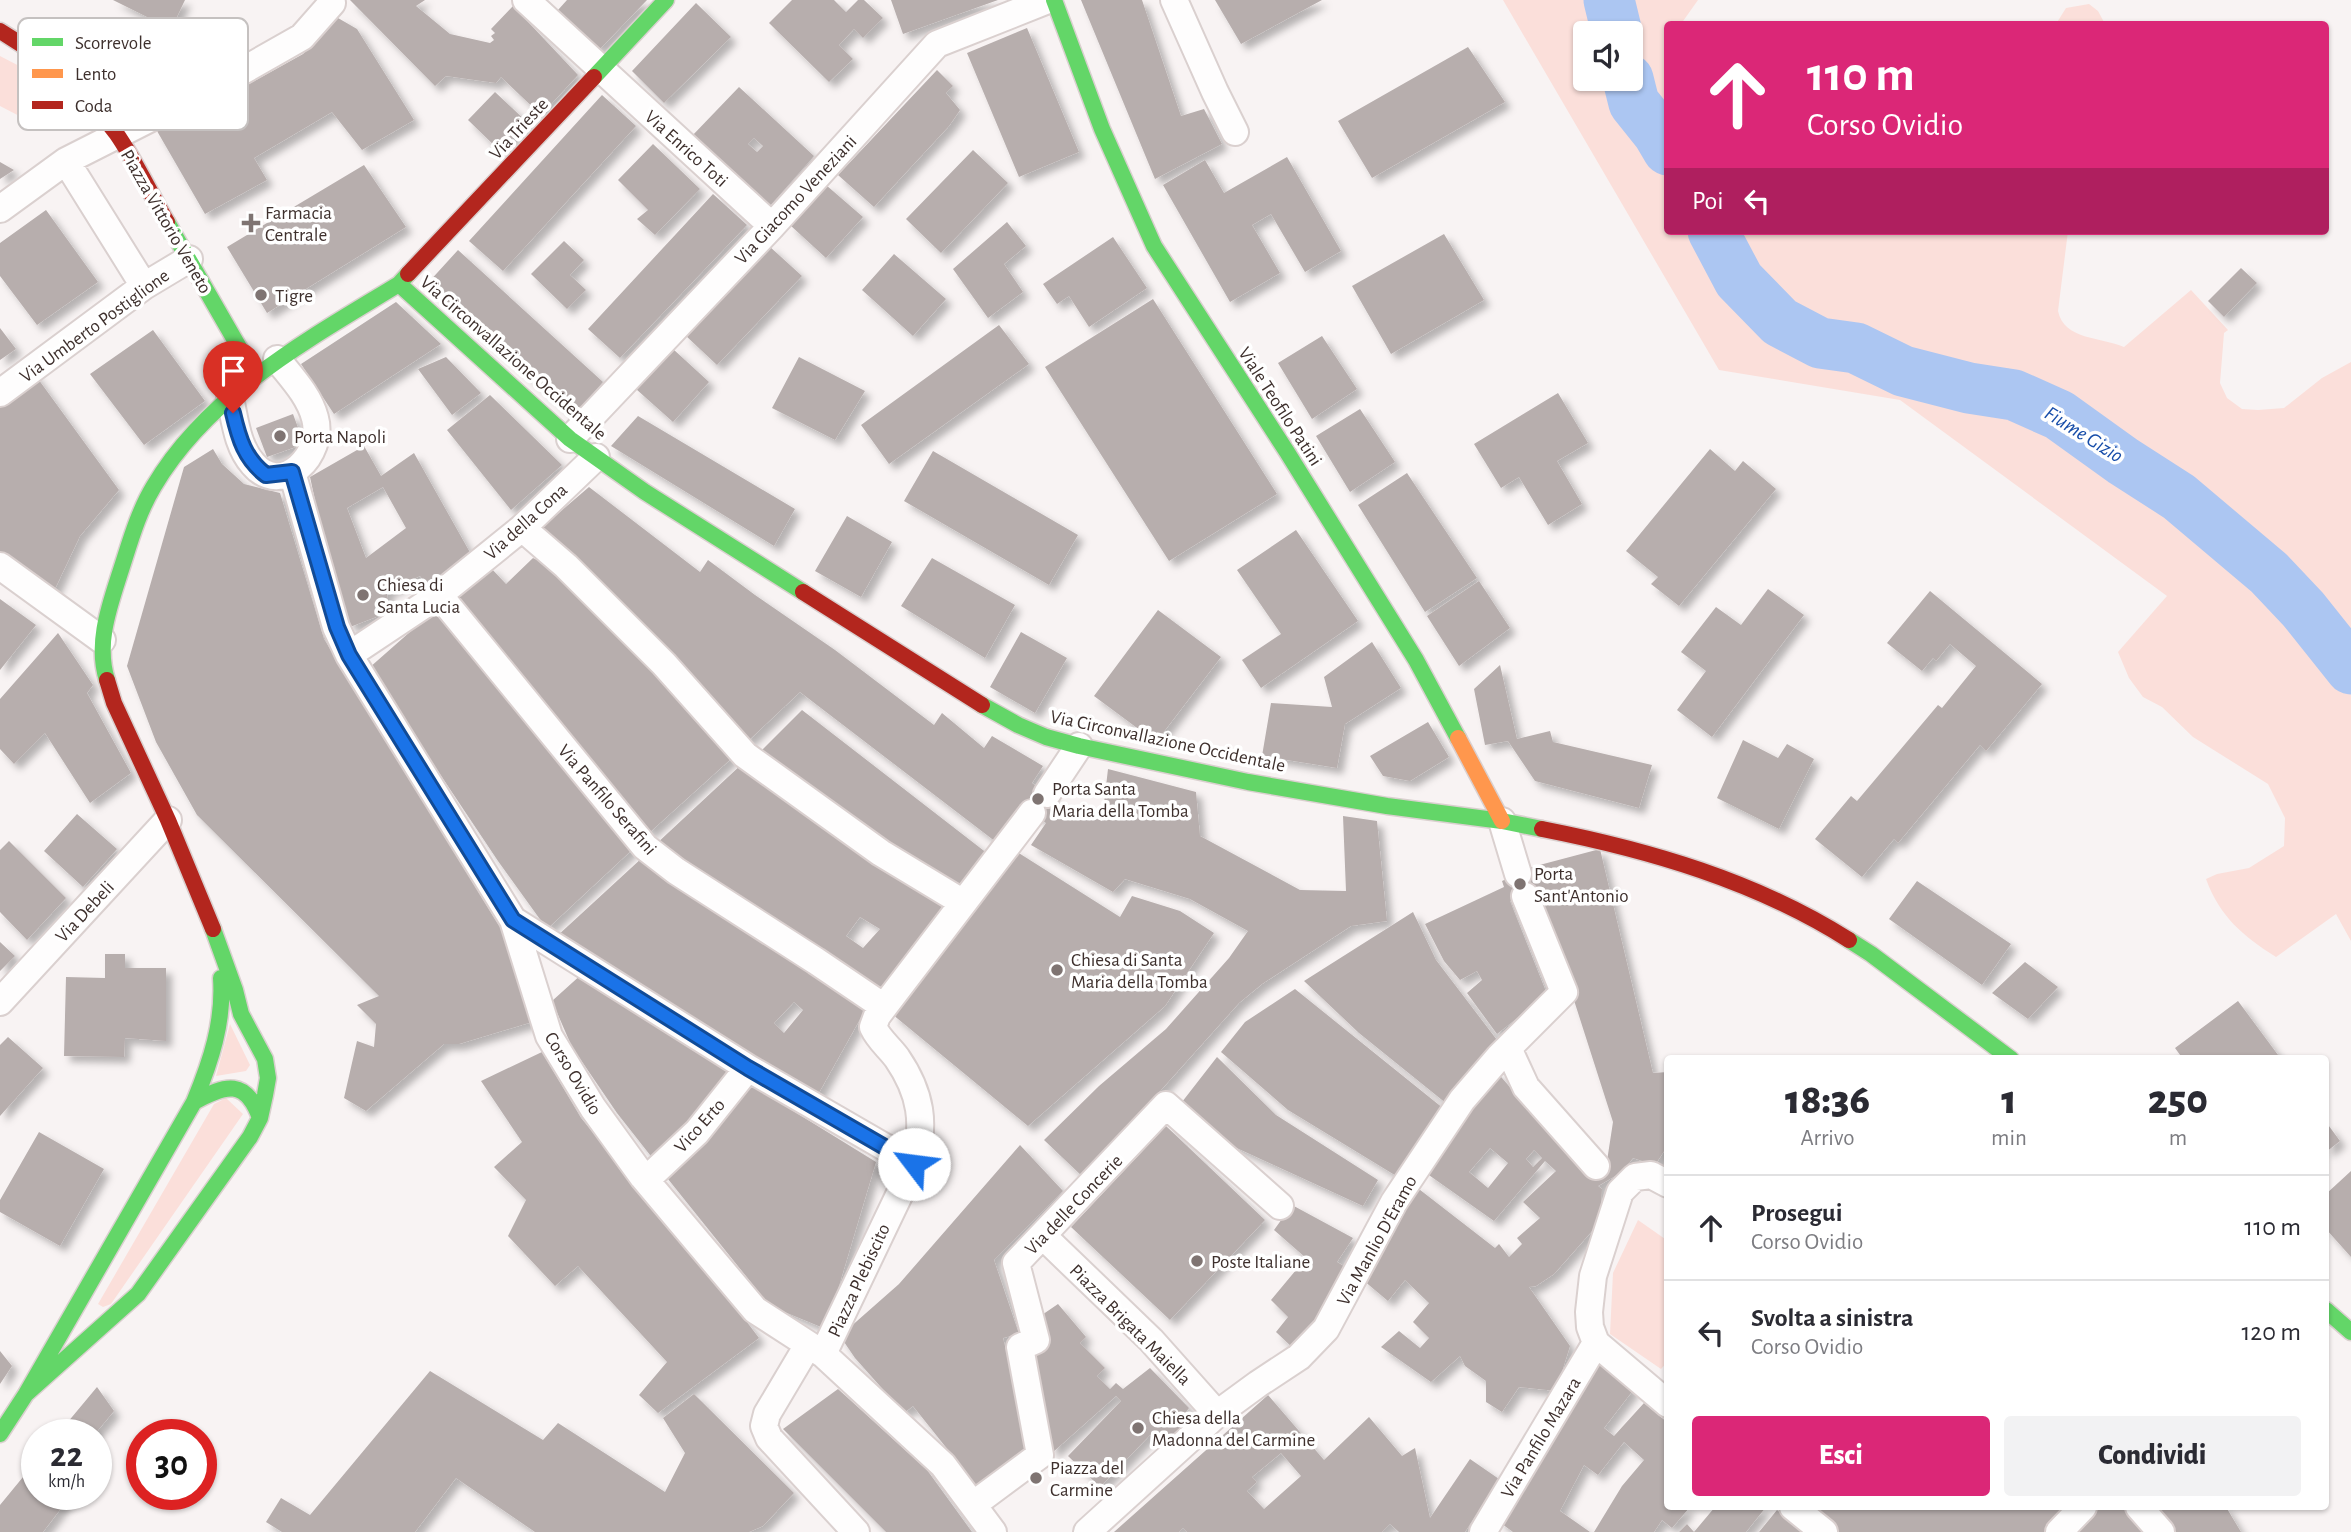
<!DOCTYPE html>
<html lang="it">
<style>
body{margin:0;font-family:"Alegreya Sans",sans-serif;background:#f2f2f3;color:#2b2b33;height:100vh;display:flex;flex-direction:column;font-size:26px;white-space:nowrap}
*{box-sizing:border-box;margin:0}
p{font-size:23px;color:#7c7c81}
.icon{flex:none;width:38px;height:38px;fill:none;stroke:currentColor;stroke-width:2;stroke-linecap:round;stroke-linejoin:round}
.map{position:relative;flex:1;overflow:hidden}
.panel{position:absolute;left:1664px;top:1055px;width:665px;height:455px;display:flex;flex-direction:column;background:#fff;border-radius:7px;box-shadow:0 2px 5px #0004}
.panel>*{flex:none}
.guide{position:absolute;left:1664px;top:21px;width:665px;height:214px;border-radius:7px;box-shadow:0 2px 5px #0004;background:#db2777;color:#fff;overflow:hidden}
.controls{position:absolute;left:1573px;top:21px;display:grid;gap:14px}
.controls a{display:grid;place-items:center;width:70px;height:70px;border-radius:7px;background:#fff;box-shadow:0 2px 5px #0004;font-size:35px}
.speed{position:absolute;left:21px;top:1419px;display:flex;gap:14px;font-size:35px;font-weight:700;text-align:center}
.speed>*{display:grid;place-content:center;width:91px;height:91px;border-radius:50%;background:#fff;box-shadow:0 2px 5px #0004;line-height:1}
.speed small{font-size:18px;font-weight:400}
.speed .limit{border:10px solid #d22;background:#fff;color:#111}
.pin{position:absolute;display:grid;place-items:center;width:60px;height:60px;color:#fff;margin:-72px -30px;border-radius:50% 50% 50% 0;rotate:-45deg;box-shadow:0 0 7px #0007}
.pin .icon{rotate:45deg}
.me{position:absolute;width:77px;margin:-38px;rotate:300deg;stroke-linejoin:round;filter:drop-shadow(0 0 5px #0008)}
.turn{display:flex;align-items:center;gap:24px;height:147px;padding:0 28px;font-size:32px}
.turn .icon{width:91px;height:91px;stroke-width:2.5}
.turn b{display:block;font-size:49px;line-height:60px}
.then{display:flex;align-items:center;height:66px;padding:0 28px;background:#0003;gap:14px;font-size:26px}
.eta{display:flex;justify-content:space-evenly;align-items:center;height:119px;text-align:center}
.eta b{font-size:42px;font-weight:800;line-height:49px}
.primary-button{display:flex;gap:14px;margin-top:auto;padding:14px 28px}
.primary-button a{flex:1;height:80px;border-radius:7px;background:#db2777;color:#fff;font-size:28px;font-weight:800;line-height:80px;text-align:center}
.primary-button a+a{background:#f2f2f3;color:#2b2b33}
ul{padding:0;list-style:none}
li{display:flex;align-items:center;gap:21px;height:105px;padding:0 28px;border-top:2px solid #e1e1e2}
li div{flex:1}
li b{display:block;font-size:26px}
li em{font-style:normal}
.map>svg:first-child{display:block}
</style>
<div class="map">
<svg width="2351" height="1532" viewBox="0 0 2351 1532">
<defs>
<filter id="shadow"><feDropShadow dx="6" dy="6" stdDeviation="3.5" flood-color="#0004"/></filter>
</defs>
<rect width="100%" height="100%" fill="#f8f3f3"/>
<path fill="#fbdfda" fill-rule="evenodd" d="M1503,0H1698L1681,24H1668V231H2068L2058,311C2064,340 2101,337 2124,347L2191,290L2228,330L2224,333L2220,383L2227,398L2242,409L2258,410L2284,408L2322,378L2351,362V941L2336,914L2276,957C2243,936 2220,917 2206,879L2217,874L2249,868L2284,846L2285,818L2268,784L2193,737L2162,707L2143,697L2129,678L2118,652L2167,596L1900,400L1719,370ZM1631,33V79H1586V33Z
M2089,4L2098,11L2105,24H2056L2066,8Z
M0,56L50,82L29,121L0,106Z
M230,1024L250,1065L246,1071L216,1076Z
M226,1098L243,1114L111,1304L103,1307L98,1304L214,1104Z
M1638,1220L1668,1241V1361L1661,1369L1610,1334L1613,1273Z"/>
<g fill="none" stroke-linecap="round" stroke-linejoin="round">
<path stroke="#acc6f2" stroke-width="51" d="M1609,0L1617,33
M1628,79L1634,103L1658,133L1668,150
M1713,231L1739,280L1780,322L1820,343L1856,348L1903,371L1969,388L2014,395L2059,415L2123,461L2179,497L2269,573L2303,609L2351,669"/>
</g>
<path fill="#b7aead" fill-rule="evenodd" filter="url(#shadow)" d="M113,0H185L171,29Z
M350,0H425L416,6L450,34L490,43L494,40L491,36L495,33L491,29L513,6L578,75L541,115L501,77L496,83L446,76L435,86Z
M567,0H647L599,50L558,10Z
M792,0H834L846,12L858,0H864L883,18L863,38L854,29L839,45L853,59L829,82L769,23Z
M891,0H998L903,34Z
M1081,0H1142L1181,116L1204,109L1222,144L1155,179Z
M1215,0H1322L1241,44Z
M696,3L731,37L664,103L632,71Z
M338,18L357,29L414,120L362,150L332,112L254,158L267,180L205,214L157,131L233,93L303,54Z
M1027,28L1079,152L1019,177L967,53Z
M1468,47L1505,102L1372,178L1338,121Z
M937,70L953,86L946,93L960,110L949,126L874,207L838,175Z
M739,87L814,156L769,207L691,137ZM754,138L763,146L757,152L748,144Z
M495,92L527,122L500,151L468,120Z
M602,95L636,126L503,271L469,241Z
M653,144L700,189L655,235L637,219L648,210L618,180Z
M973,150L1008,183L941,253L906,219Z
M1287,157L1341,251L1305,272L1271,214L1252,225L1280,273L1230,302L1163,185L1205,160L1224,193Z
M0,162L14,170L0,179Z
M364,165L406,227L267,313L227,247Z
M826,185L863,217L826,258L790,225Z
M713,194L747,225L620,358L588,329Z
M46,210L98,282L37,325L0,276V243Z
M1007,222L1026,246L1004,264L1023,292L988,318L953,269Z
M1444,234L1484,300L1391,354L1352,286Z
M1113,237L1147,288L1089,327L1069,296L1057,304L1043,284Z
M564,241L584,260L570,275L586,290L567,309L531,274Z
M769,246L802,276L717,365L685,335Z
M458,250L603,382L573,416L427,284Z
M894,254L946,299L913,336L862,290Z
M2241,268L2257,283L2224,317L2208,301Z
M1153,299L1277,494L1169,561L1045,367Z
M396,302L441,344L334,414L301,364Z
M999,325L1029,364L889,464L861,425Z
M0,328L16,349L0,360Z
M153,330L205,401L144,445L90,374Z
M1322,336L1357,389L1312,419L1278,363Z
M673,349L709,382L673,422L636,389Z
M446,357L481,393L452,415L418,369Z
M799,357L865,391L835,440L772,408Z
M33,372L119,490L80,536L52,595L0,556V399Z
M1558,393L1588,443L1557,461L1582,504L1548,525L1519,477L1501,488L1474,444Z
M490,395L562,465L511,510L447,430Z
M1360,409L1395,462L1350,492L1316,436Z
M293,414L304,444L267,457L256,428Z
M638,416L795,509L774,546L611,446Z
M364,446L381,476L414,453L472,556L431,590L420,576L387,592L389,612L350,627L330,570L310,477ZM383,487L406,528L366,558L347,508Z
M213,449L222,464L244,484L280,493L324,639L501,929L532,1022L459,1044H444L366,1111L344,1098L357,1041L374,1047L376,1024L357,1005L379,996L197,815L156,742L127,666L184,467Z
M1710,449L1735,471L1743,461L1776,489L1679,606L1651,584L1658,577L1626,551Z
M933,451L1078,535L1049,585L904,501Z
M1407,473L1477,578L1425,612L1358,505Z
M589,487L700,572L708,560L755,595L835,650L934,725L942,713L984,748L992,736L1043,766L1032,783L1060,804L1102,821L1108,769L1196,792L1200,836L1300,890L1346,891L1343,816L1377,821L1387,921L1351,926L1262,984L1239,1003L1083,1177L1044,1140L1099,1086L1166,1029L1229,958L1248,931L1190,899L1125,879L1113,892L1031,845L1046,823L1020,804L996,842L800,692L747,742L670,651L641,630L540,529Z
M847,516L892,542L861,597L815,571Z
M1296,530L1358,621L1261,688L1242,660L1281,634L1237,570Z
M533,558L560,571L733,757L649,833L450,597L490,567L506,584Z
M932,558L1015,605L985,658L901,606Z
M1479,581L1510,628L1459,666L1427,616Z
M1768,589L1804,615L1712,737L1677,710L1706,671L1681,652L1716,607L1741,625Z
M1930,591L2042,684L1986,751L1980,745L1898,843L1894,839L1862,877L1815,839L1851,796L1857,801L1938,705L1942,708L1976,666L1950,644L1936,661L1933,658L1922,671L1887,643Z
M0,599L36,625L0,670Z
M436,609L635,847L547,929L498,861L369,668Z
M1158,610L1221,657L1156,742L1094,696Z
M1021,632L1067,658L1035,713L990,687Z
M58,633L93,685L87,693L131,773L90,803L45,733L14,764L0,749V699Z
M1372,642L1401,688L1345,724L1337,768L1262,756L1271,703L1332,707L1324,677Z
M1500,665L1517,739L1550,731L1553,742L1652,765L1639,808L1535,781L1508,741L1485,745L1474,689Z
M802,710L988,854L960,886L878,841L759,753Z
M1428,722L1449,757L1410,781L1383,776L1370,756Z
M1743,740L1778,758L1787,744L1814,759L1779,829L1717,798Z
M743,763L947,903L877,994L654,846ZM860,917L880,929L863,948L846,936Z
M77,814L117,849L83,887L44,851Z
M9,841L66,898L27,940L0,912V850Z
M1600,849L1653,1073L1668,1072V1145L1655,1165L1633,1158L1622,1172L1598,1186L1602,1189L1600,1222L1554,1274L1536,1286L1529,1287L1570,1346L1556,1391L1519,1387L1502,1412L1486,1402V1381L1465,1366L1460,1356L1431,1382L1381,1347L1399,1331L1420,1348L1429,1338L1413,1322L1429,1303L1405,1280L1388,1301L1363,1280L1415,1186L1495,1248L1499,1244L1509,1257L1522,1244L1517,1238L1540,1218L1523,1202L1556,1171L1545,1161L1494,1221L1426,1173L1496,1071L1563,1149L1587,1169L1607,1161L1613,1122L1539,891L1510,901L1549,999L1521,1015L1497,1034L1467,993L1482,980L1477,971L1460,980L1444,961L1425,924L1504,887L1502,881L1532,867ZM1490,1148L1508,1163L1488,1188L1469,1172ZM1534,1150L1542,1158L1533,1167L1526,1159Z
M1014,850L1120,917L1132,896L1180,911L1214,933L1165,1006L1028,1126L892,1014Z
M643,857L869,1003L816,1098L556,937ZM794,1002L803,1010L784,1033L774,1023Z
M1917,881L2011,944L1982,985L1889,919Z
M1413,912L1436,960L1500,1044L1447,1104L1359,1033L1304,981Z
M0,942L15,956L0,971Z
M105,954H125V968H166V1041L125,1038L124,1057L64,1056L66,977L105,978Z
M2025,962L2058,987L2028,1019L1992,993Z
M583,973L732,1071L654,1160L617,1113L572,1047L552,1001Z
M1295,989L1444,1109L1398,1177L1288,1110L1221,1052L1245,1022Z
M2238,1001L2281,1059H2183L2175,1048Z
M8,1037L43,1068L0,1116V1045Z
M542,1052L581,1118L708,1271L759,1338L658,1413L639,1395L667,1362L578,1266L555,1286L508,1236L526,1200L494,1167L522,1142L481,1081Z
M1217,1057L1276,1115L1378,1180L1363,1206L1228,1144L1182,1102Z
M748,1083L876,1162L836,1296L821,1327L770,1306L664,1174L713,1134Z
M2326,1122L2340,1141L2326,1152Z
M1166,1126L1265,1220L1170,1320L1071,1227Z
M39,1132L104,1169L60,1246L0,1212V1200Z
M1020,1145L1063,1191L994,1260L1019,1334L1003,1338L1030,1450L980,1490L913,1406L904,1413L855,1358L840,1336L899,1284Z
M2351,1171V1257L2326,1229V1194Z
M1292,1205L1353,1238L1337,1262L1347,1268L1319,1321L1294,1349L1276,1332L1288,1317L1271,1300L1306,1258L1274,1230Z
M1058,1304L1086,1337L1080,1343L1105,1368L1097,1376L1110,1389L1116,1383L1123,1389L1150,1368L1189,1408L1183,1416L1189,1420L1162,1447L1150,1435L1100,1487L1068,1456L1121,1401L1116,1396L1052,1453L1031,1361L1046,1340L1036,1319Z
M0,1351L12,1366L0,1384Z
M1598,1360L1634,1389L1604,1428L1614,1436L1644,1403L1668,1423V1507H1690L1672,1528L1662,1520L1654,1532H1594L1622,1486L1644,1460L1624,1442L1598,1475L1584,1465L1560,1511L1590,1532H1513L1498,1521Z
M430,1371L543,1440L558,1423L665,1492L685,1453L663,1418L694,1394L794,1493L763,1526L749,1532H535L456,1478L415,1532H282L266,1522L281,1498L310,1515Z
M97,1387L114,1411L94,1435H57Z
M838,1389L927,1470L972,1532H886L783,1429Z
M1268,1395L1324,1460L1369,1417L1402,1456L1415,1448L1430,1518L1470,1459L1499,1479L1465,1532H1399L1390,1524L1382,1532H1187L1183,1528L1179,1532H1114ZM1281,1453L1301,1476L1264,1509L1247,1491L1257,1482L1252,1477Z
M37,1460V1494H72L43,1532H0V1505Z
M1715,1507H1766L1746,1532H1679L1687,1524L1694,1532Z
M1810,1507H2072L2048,1532H1839Z
M2098,1507H2126L2147,1532H2075Z
M2156,1507H2226L2241,1532H2176Z
M1777,1510L1805,1532H1759Z"/>
<g fill="none" stroke-linecap="round" stroke-linejoin="round">
<defs>
<path id="street" d="M526,0L772,226
M1174,0L1215,92L1235,132
M0,209L66,161
M144,286L66,161L230,78L302,37L332,3
M0,393L144,286L189,259
M230,398C235,420 237,446 253,464C282,498 325,454 315,418C309,395 291,377 277,359
M570,439L772,226L937,44L1048,0
M292,472L336,627L349,655L513,920L549,1036L593,1108L643,1177L755,1310L823,1354L943,1465L993,1532
M522,528L566,566L664,664L745,755L881,853L962,902
M0,566L102,640
M439,595L645,847L676,871L816,961L884,1007
M349,655L439,595L522,528L596,457
M1047,794L1079,746
M1502,821L1518,874
M513,920L748,1068L914,1164
M0,1002L168,820
M1508,1048L1526,1087L1596,1166
M646,1180L697,1132L748,1068
M1043,1236L1151,1340L1217,1414
M1596,1343L1590,1327L1589,1312L1593,1276L1620,1192L1635,1177L1651,1175L1668,1184
M1596,1343L1668,1404
M808,1345L767,1414L764,1426L769,1438L856,1532
M823,1354L914,1164C926,1124 921,1093 897,1058C889,1047 879,1040 873,1027L877,1016L1032,813
M974,1504L1040,1455L1020,1347L1036,1340L1016,1263L1166,1105L1280,1206
M1793,1507L1824,1532
M2139,1507L2161,1532
M1087,1532L1217,1414L1258,1384L1299,1357L1326,1329L1394,1202L1462,1100L1499,1057L1564,992L1525,896
M1483,1532L1596,1343
M2059,1532L2083,1507"/>
<path id="fast" d="M1054,0L1102,129L1154,246L1287,452L1416,660L1458,738
M594,77L666,0
M167,222L255,375
M399,284L570,439L645,492L803,592
M107,680C96,645 108,610 119,576C129,546 137,514 154,486C209,393 309,339 399,284L408,274
M982,705L1018,725L1046,737L1079,746L1248,782L1387,806L1502,821L1542,829
M1849,940L1871,954L2011,1059
M194,1102C226,1084 246,1079 260,1118
M2326,1310L2351,1332
M26,1394L138,1294L250,1137L260,1118L265,1095L268,1078L265,1059L241,1014L235,990L213,929
M0,1434L26,1394L194,1102C211,1061 224,1022 221,978"/>
<path id="slow" d="M1458,738L1502,821"/>
<path id="jam" d="M0,31C45,58 85,91 116,133C135,160 150,193 167,222
M408,274L594,77
M803,592L982,705
M107,680L114,703L168,820L213,929
M1542,829C1649,850 1756,881 1849,940"/>
</defs>
<use href="#street" stroke="#dad0cf" stroke-width="30"/>
<use href="#fast" stroke="#dad0cf" stroke-width="19"/>
<use href="#slow" stroke="#dad0cf" stroke-width="19"/>
<use href="#jam" stroke="#dad0cf" stroke-width="19"/>
<use href="#street" stroke="#fefdfd" stroke-width="26"/>
<use href="#fast" stroke="#63d668" stroke-width="16"/>
<use href="#slow" stroke="#ff974d" stroke-width="16"/>
<use href="#jam" stroke="#b3261e" stroke-width="16"/>
</g>
<g fill="none" stroke-linecap="round" stroke-linejoin="round">
<defs>
<path id="route" d="M233,413C239,439 245,459 266,475L292,472L337,627L349,655L513,920L748,1068L914,1164"/>
</defs>
<use href="#route" stroke="#114b97" stroke-width="18"/>
<use href="#route" stroke="#1a73e8" stroke-width="12"/>
</g>
<g fill="#7f7472" stroke="#fff" stroke-width="2.5">
<path d="M247.5 212.5h7v7h7v7h-7v7h-7v-7h-7v-7h7z"/>
<circle cx="261" cy="295" r="7"/>
<circle cx="280" cy="436" r="7"/>
<circle cx="363" cy="595" r="7"/>
<circle cx="1038" cy="799" r="7"/>
<circle cx="1520" cy="884" r="7"/>
<circle cx="1057" cy="970" r="7"/>
<circle cx="1197" cy="1261" r="7"/>
<circle cx="1138" cy="1428" r="7"/>
<circle cx="1036" cy="1478" r="7"/>
</g>
<g text-anchor="middle" stroke-width="7" stroke-linejoin="round" paint-order="stroke">
<g font-size="19" fill="#3e302d" stroke="#fff">
<text transform="translate(518 128) rotate(-47)" y="7">Via Trieste</text>
<text transform="translate(687 148) rotate(42)" y="7">Via Enrico Toti</text>
<text transform="translate(795 199) rotate(-47)" y="7">Via Giacomo Veneziani</text>
<text transform="translate(167 221) rotate(60)" y="7">Piazza Vittorio Veneto</text>
<text transform="translate(94 325) rotate(-36)" y="7">Via Umberto Postiglione</text>
<text transform="translate(514 357) rotate(41)" y="7">Via Circonvallazione Occidentale</text>
<text transform="translate(1281 406) rotate(57)" y="7">Viale Teofilo Patini</text>
<text transform="translate(525 521) rotate(-42)" y="7">Via della Cona</text>
<text transform="translate(1168 740) rotate(12)" y="7">Via Circonvallazione Occidentale</text>
<text transform="translate(608 799) rotate(49)" y="7">Via Panfilo Serafini</text>
<text transform="translate(84 911) rotate(-47)" y="7">Via Debeli</text>
<text transform="translate(574 1073) rotate(59)" y="7">Corso Ovidio</text>
<text transform="translate(699 1125) rotate(-48)" y="7">Vico Erto</text>
<text transform="translate(1073 1204) rotate(-46)" y="7">Via delle Concerie</text>
<text transform="translate(1376 1240) rotate(-61)" y="7">Via Manlio D'Eramo</text>
<text transform="translate(858 1280) rotate(-65)" y="7">Piazza Plebiscito</text>
<text transform="translate(1131 1324) rotate(45)" y="7">Piazza Brigata Maiella</text>
<text transform="translate(1540 1437) rotate(-59)" y="7">Via Panfilo Mazara</text>
</g>
<g font-size="19" fill="#3e302d" stroke="#fff" text-anchor="start">
<text x="265" y="219">Farmacia<tspan x="265" dy="22">Centrale</tspan></text>
<text x="275" y="302">Tigre</text>
<text x="294" y="443">Porta Napoli</text>
<text x="377" y="591">Chiesa di<tspan x="377" dy="22">Santa Lucia</tspan></text>
<text x="1052" y="795">Porta Santa<tspan x="1052" dy="22">Maria della Tomba</tspan></text>
<text x="1534" y="880">Porta<tspan x="1534" dy="22">Sant'Antonio</tspan></text>
<text x="1071" y="966">Chiesa di Santa<tspan x="1071" dy="22">Maria della Tomba</tspan></text>
<text x="1211" y="1268">Poste Italiane</text>
<text x="1152" y="1424">Chiesa della<tspan x="1152" dy="22">Madonna del Carmine</tspan></text>
<text x="1050" y="1474">Piazza del<tspan x="1050" dy="22">Carmine</tspan></text>
</g>
<g font-size="21" font-style="italic" fill="#174da9" stroke="#fff">
<text transform="translate(2084 434) rotate(32)" y="7">Fiume Gizio</text>
</g>
</g>
<rect x="18" y="18" width="230" height="112" rx="10" fill="#fff" stroke="#c5c1c0" stroke-width="2"/>
<rect x="32" y="38" width="31" height="8" fill="#63d668"/>
<rect x="32" y="69" width="31" height="9" fill="#ff974d"/>
<rect x="32" y="101" width="31" height="8" fill="#b3261e"/>
<g font-size="19" fill="#3e302d">
<text x="75" y="49">Scorrevole</text>
<text x="75" y="80">Lento</text>
<text x="75" y="112">Coda</text>
</g>
</svg>
<div class="controls">
<a><svg class="icon" aria-label="sound" viewBox="0 0 24 24"><path d="M4 9h4l5-4v14l-5-4H4zM17 9q2 3 0 6"/></svg></a>
</div>
<div class="speed"><div>22<small>km/h</small></div><div class="limit">30</div></div>
<div class="pin" style="left:233px;top:413px;background:#d93025"><svg class="icon" aria-label="arrive" viewBox="0 0 24 24"><path d="M6 21V4h12l-3 4 3 4H6"/></svg></div>
<svg class="me" style="left:914px;top:1164px" viewBox="-20 -20 40 40"><circle r="19" fill="#fff"/><path d="M0-13L10 11 0 6-10 11z" fill="#1a73e8"/></svg>
<div class="guide">
<div class="turn"><svg class="icon" aria-label="ahead" viewBox="0 0 24 24"><path d="M12 20V5M6 11l6-6 6 6"/></svg><div><b>110 m</b>Corso Ovidio</div></div>
<div class="then">Poi<svg class="icon" aria-label="left" viewBox="0 0 24 24"><path d="M17 20v-9H6M10 6l-5 5 5 5"/></svg></div>
</div>
<section class="panel">
<div class="eta">
<div><b>18:36</b><p>Arrivo</p></div>
<div><b>1</b><p>min</p></div>
<div><b>250</b><p>m</p></div>
</div>
<ul>
<li><svg class="icon" aria-label="ahead" viewBox="0 0 24 24"><path d="M12 20V5M6 11l6-6 6 6"/></svg><div><b>Prosegui</b><p>Corso Ovidio</p></div><em>110 m</em></li>
<li><svg class="icon" aria-label="left" viewBox="0 0 24 24"><path d="M17 20v-9H6M10 6l-5 5 5 5"/></svg><div><b>Svolta a sinistra</b><p>Corso Ovidio</p></div><em>120 m</em></li>
</ul>
<div class="primary-button"><a>Esci</a><a>Condividi</a></div>
</section>
</div>
